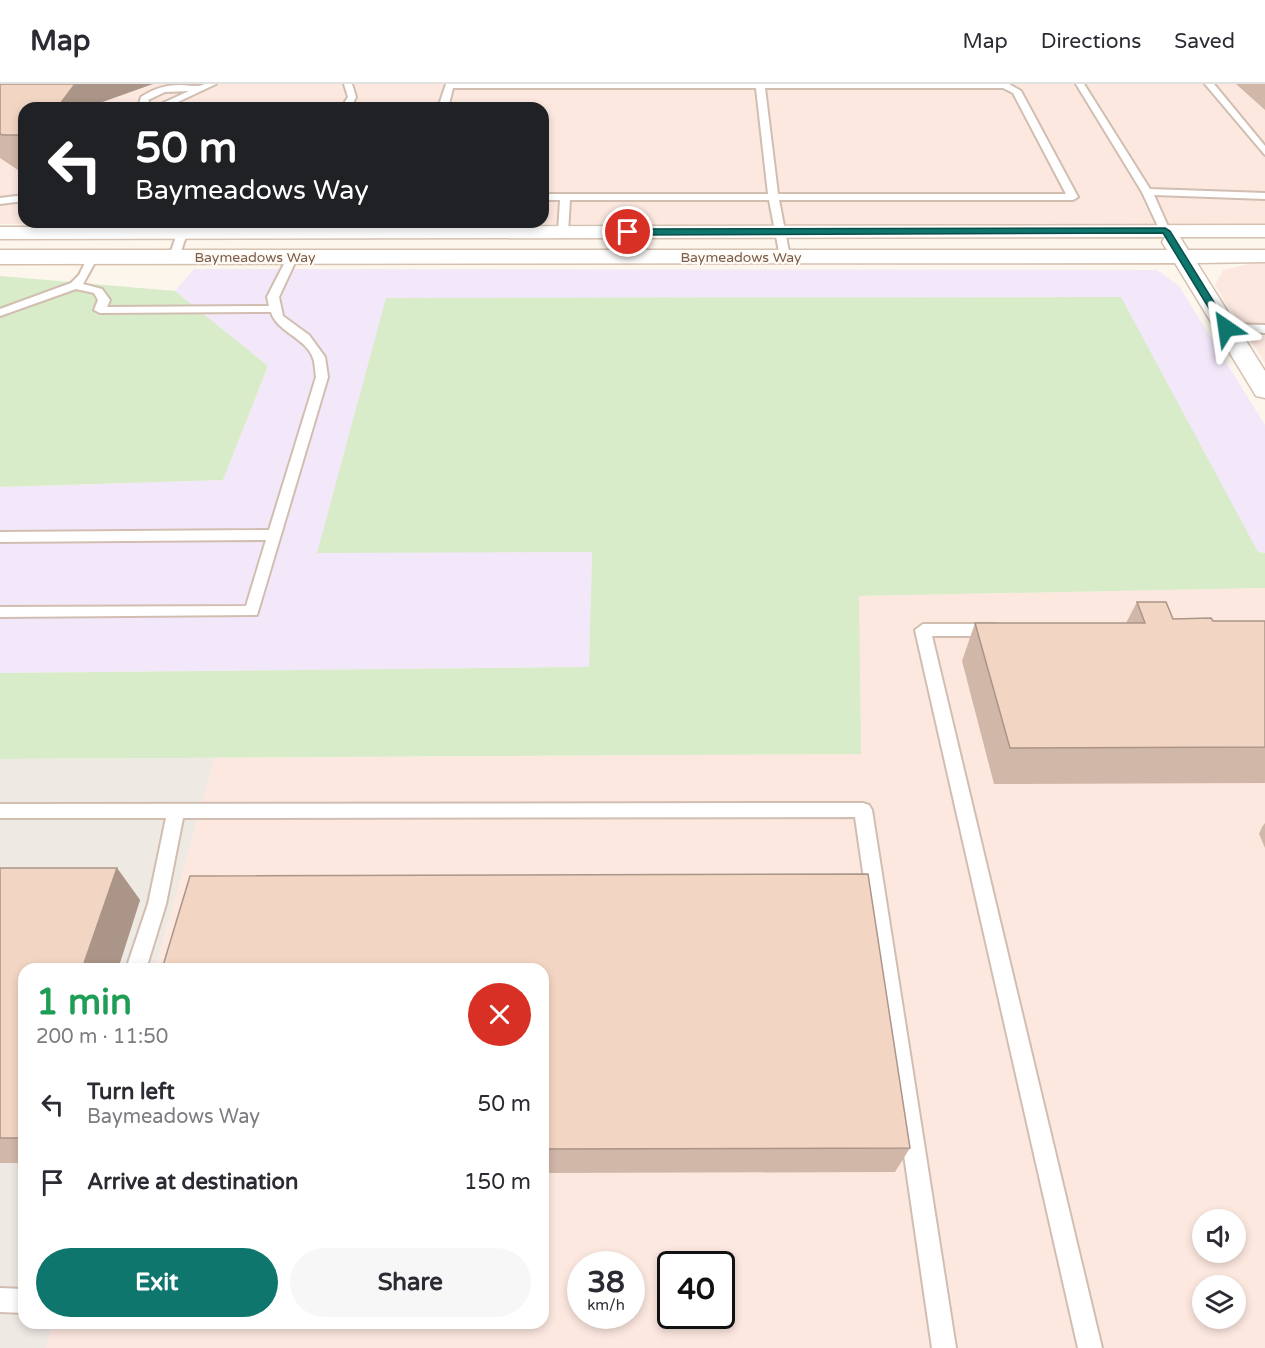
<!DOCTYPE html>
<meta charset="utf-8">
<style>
body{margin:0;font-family:"Varela Round",sans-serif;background:#f7f7f7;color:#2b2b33;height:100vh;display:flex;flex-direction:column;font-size:22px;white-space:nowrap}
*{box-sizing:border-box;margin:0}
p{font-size:20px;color:#7c7c81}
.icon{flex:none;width:33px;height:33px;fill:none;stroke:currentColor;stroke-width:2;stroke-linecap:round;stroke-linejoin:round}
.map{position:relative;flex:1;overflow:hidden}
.drawer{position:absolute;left:18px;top:879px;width:531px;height:366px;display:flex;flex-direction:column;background:#fff;border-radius:18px;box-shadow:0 3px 9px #0003}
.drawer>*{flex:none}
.banner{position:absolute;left:18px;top:18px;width:531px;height:126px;border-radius:18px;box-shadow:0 3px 9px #0003;background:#202124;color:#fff;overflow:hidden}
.buttons{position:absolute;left:1192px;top:1125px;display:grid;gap:12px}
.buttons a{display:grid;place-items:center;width:54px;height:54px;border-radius:50%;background:#fff;box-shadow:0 3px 9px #0003;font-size:30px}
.speed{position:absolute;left:567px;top:1167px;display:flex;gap:12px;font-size:30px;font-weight:700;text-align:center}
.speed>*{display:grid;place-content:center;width:78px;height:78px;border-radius:50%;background:#fff;box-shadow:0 3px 9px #0003;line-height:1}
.speed small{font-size:15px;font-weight:400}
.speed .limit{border:3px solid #111;border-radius:9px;background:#fff;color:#111}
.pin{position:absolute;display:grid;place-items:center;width:51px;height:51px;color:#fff;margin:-26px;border:3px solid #fff;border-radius:50%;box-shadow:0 2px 6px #0007}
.me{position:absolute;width:66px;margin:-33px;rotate:328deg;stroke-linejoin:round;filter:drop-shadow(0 0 4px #0008)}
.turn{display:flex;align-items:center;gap:21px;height:126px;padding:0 18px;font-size:27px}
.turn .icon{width:78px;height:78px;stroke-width:2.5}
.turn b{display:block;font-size:42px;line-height:51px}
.round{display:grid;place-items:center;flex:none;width:63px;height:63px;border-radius:32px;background:#f7f7f7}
.summary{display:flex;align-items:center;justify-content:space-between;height:102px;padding:0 18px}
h1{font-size:36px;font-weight:700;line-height:45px;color:#1e9e55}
.button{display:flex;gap:12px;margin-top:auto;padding:12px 18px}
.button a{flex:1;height:69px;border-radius:36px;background:#0f766e;color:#fff;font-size:24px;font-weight:700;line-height:69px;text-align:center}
.button a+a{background:#f7f7f7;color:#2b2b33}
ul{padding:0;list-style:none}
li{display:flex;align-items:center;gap:18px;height:78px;padding:0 18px}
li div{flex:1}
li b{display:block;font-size:22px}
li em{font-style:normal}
header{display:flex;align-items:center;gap:36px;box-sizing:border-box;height:84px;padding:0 30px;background:#fff;border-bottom:2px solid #e1e1e2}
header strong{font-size:28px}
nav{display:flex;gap:33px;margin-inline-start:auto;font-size:21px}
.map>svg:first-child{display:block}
</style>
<header>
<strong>Map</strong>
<nav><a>Map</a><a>Directions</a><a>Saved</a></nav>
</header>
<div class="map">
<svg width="1265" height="1264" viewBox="0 0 1265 1264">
<rect width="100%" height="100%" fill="#fdf6ec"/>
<path fill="#fde8e0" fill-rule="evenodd" d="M0,0H1265V140H0ZM24,24H543V138H24Z
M1253,179H1265V279L1215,201L1223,186Z
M1265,504V1264H46L53,1239H543V885H155L215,674L860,670L858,512ZM1203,1136H1236V1168H1203ZM580,1180H632V1232H580ZM670,1180H722V1232H670ZM1203,1202H1236V1234H1203Z"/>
<path fill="#efe9e4" d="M215,674L155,885H24V1239H53L46,1264H0V675Z"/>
<path fill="#f3e8fa" d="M194,185L1157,186L1179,202L1265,341V469L1258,468H318H592L589,583L0,589V403L223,396L268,282L175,207Z"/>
<path fill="#d8ecc9" d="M0,192L175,207L268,282L223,396L0,403Z
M1121,213L1258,468L1265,469V504L859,512L861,670L0,675V589L589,583L592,468L317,469L386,214Z"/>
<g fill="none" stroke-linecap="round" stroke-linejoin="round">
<defs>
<path id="lane" d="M205,0H216L165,24H152L189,7L165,8L148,16L152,24H142L139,20L141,13C153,5 165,1 180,1C189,1 196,4 205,0Z
M344,0H352L356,13L351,24H341L348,13Z
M446,0H1009L1021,7L1078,113L1073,116H779L790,173L785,176L780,173L769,116H570L568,148L563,151L558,148L560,116H543V110H768L756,4H453L448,24H438ZM765,4H1003L1013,9L1066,110H778Z
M1076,0H1084L1150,105L1265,109V115L1154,111L1170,147L1161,149L1142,108Z
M1205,0H1214L1265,62V71Z
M24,111V117L0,120V114Z
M181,138H191L179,173L174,176L169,173Z
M93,170L98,173L83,200L102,205L110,216L107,223L269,222L267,213L288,172L293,169L298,172L279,213L283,232L309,251L325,273L328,293L257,531L0,533V523L246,522L266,456L0,458V448L269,446L316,293C315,287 315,279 313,274C306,254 276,247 271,228L100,229L94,226L98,216L94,209L76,205L0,232V225L71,199L79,191L89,171Z
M1225,240L1265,241V249L1221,246L1219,244Z
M923,540H995L1003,546L995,552H932L1102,1264H1078L915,546Z
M863,719L869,721L872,726L956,1264H932L855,733L183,734L166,820L146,885H126L148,820L166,734H0V720Z
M0,1204L24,1205V1229L0,1228Z"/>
<path id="secondary" d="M1265,141V153H1180L1188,166H1265V178L1197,179L1265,287V314L1256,312L1253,307L1175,179L0,180V166H1167L1162,158L1165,153L0,155V143Z"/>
</defs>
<use href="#lane" stroke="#d1beb0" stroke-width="4"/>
<use href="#secondary" stroke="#d6c0b0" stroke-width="3"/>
<use href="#lane" fill="#fff" fill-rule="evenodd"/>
<use href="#secondary" fill="#fff" fill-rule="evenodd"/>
</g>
<path fill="#d1b7a8" d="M0,0L97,20L93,24H24V86H18L0,74Z
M1236,0H1265V26Z
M1137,518L1173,535L1213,537H1265V699L994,700L962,577L975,539H1126Z
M1265,739V764L1259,750L1262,743Z
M0,784H117L140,816L118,885H24V1079H0Z
M543,885L910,1064L895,1088L543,1089Z"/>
<path fill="#aa9588" d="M75,0H153L97,20L93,24H57Z
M117,784L140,816L118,885H82Z"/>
<path fill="#f3d5c3" stroke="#aa9588" stroke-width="1.5" d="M0,0H75L57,24H24V51H3L0,50Z
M1137,518H1166L1173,535L1211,534L1213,537H1265V663L1010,664L975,539H1145Z
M0,784H117L82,885H24V1051L23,1054H0Z
M868,790L910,1064L543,1065V885H162L190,792Z"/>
<path fill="#0f766e" stroke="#0a4d48" stroke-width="1.5" d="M1165,144L1170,147L1230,244L1229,246L1221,244L1163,149L628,151L624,148L628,145Z"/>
<g text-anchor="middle" stroke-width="4.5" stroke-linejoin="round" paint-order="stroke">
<g font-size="14" fill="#7a5c4d" stroke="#fffaf3">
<text x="255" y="178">Baymeadows Way</text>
<text x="741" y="178">Baymeadows Way</text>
</g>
</g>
</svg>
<div class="buttons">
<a><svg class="icon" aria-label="sound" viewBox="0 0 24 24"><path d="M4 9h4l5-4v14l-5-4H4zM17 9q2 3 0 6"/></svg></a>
<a><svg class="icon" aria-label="layers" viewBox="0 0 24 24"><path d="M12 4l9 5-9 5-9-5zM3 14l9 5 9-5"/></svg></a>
</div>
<div class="speed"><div>38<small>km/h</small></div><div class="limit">40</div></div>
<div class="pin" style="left:628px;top:148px;background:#d93025"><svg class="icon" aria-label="arrive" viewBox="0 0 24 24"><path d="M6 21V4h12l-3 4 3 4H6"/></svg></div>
<svg class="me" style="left:1226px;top:244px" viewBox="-20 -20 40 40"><path d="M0-17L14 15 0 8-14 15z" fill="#0f766e" stroke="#fff" stroke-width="4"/></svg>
<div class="banner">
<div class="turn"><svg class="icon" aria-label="left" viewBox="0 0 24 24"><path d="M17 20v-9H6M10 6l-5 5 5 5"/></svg><div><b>50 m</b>Baymeadows Way</div></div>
</div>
<section class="drawer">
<div class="summary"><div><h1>1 min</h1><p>200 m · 11:50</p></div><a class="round" style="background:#d93025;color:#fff"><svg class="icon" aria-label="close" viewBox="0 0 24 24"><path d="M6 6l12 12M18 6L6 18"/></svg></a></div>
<ul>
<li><svg class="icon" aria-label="left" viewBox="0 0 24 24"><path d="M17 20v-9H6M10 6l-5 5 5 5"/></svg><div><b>Turn left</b><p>Baymeadows Way</p></div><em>50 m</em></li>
<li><svg class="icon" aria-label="arrive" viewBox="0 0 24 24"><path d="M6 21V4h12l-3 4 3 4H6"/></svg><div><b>Arrive at destination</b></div><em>150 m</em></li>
</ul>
<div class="button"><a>Exit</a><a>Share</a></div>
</section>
</div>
